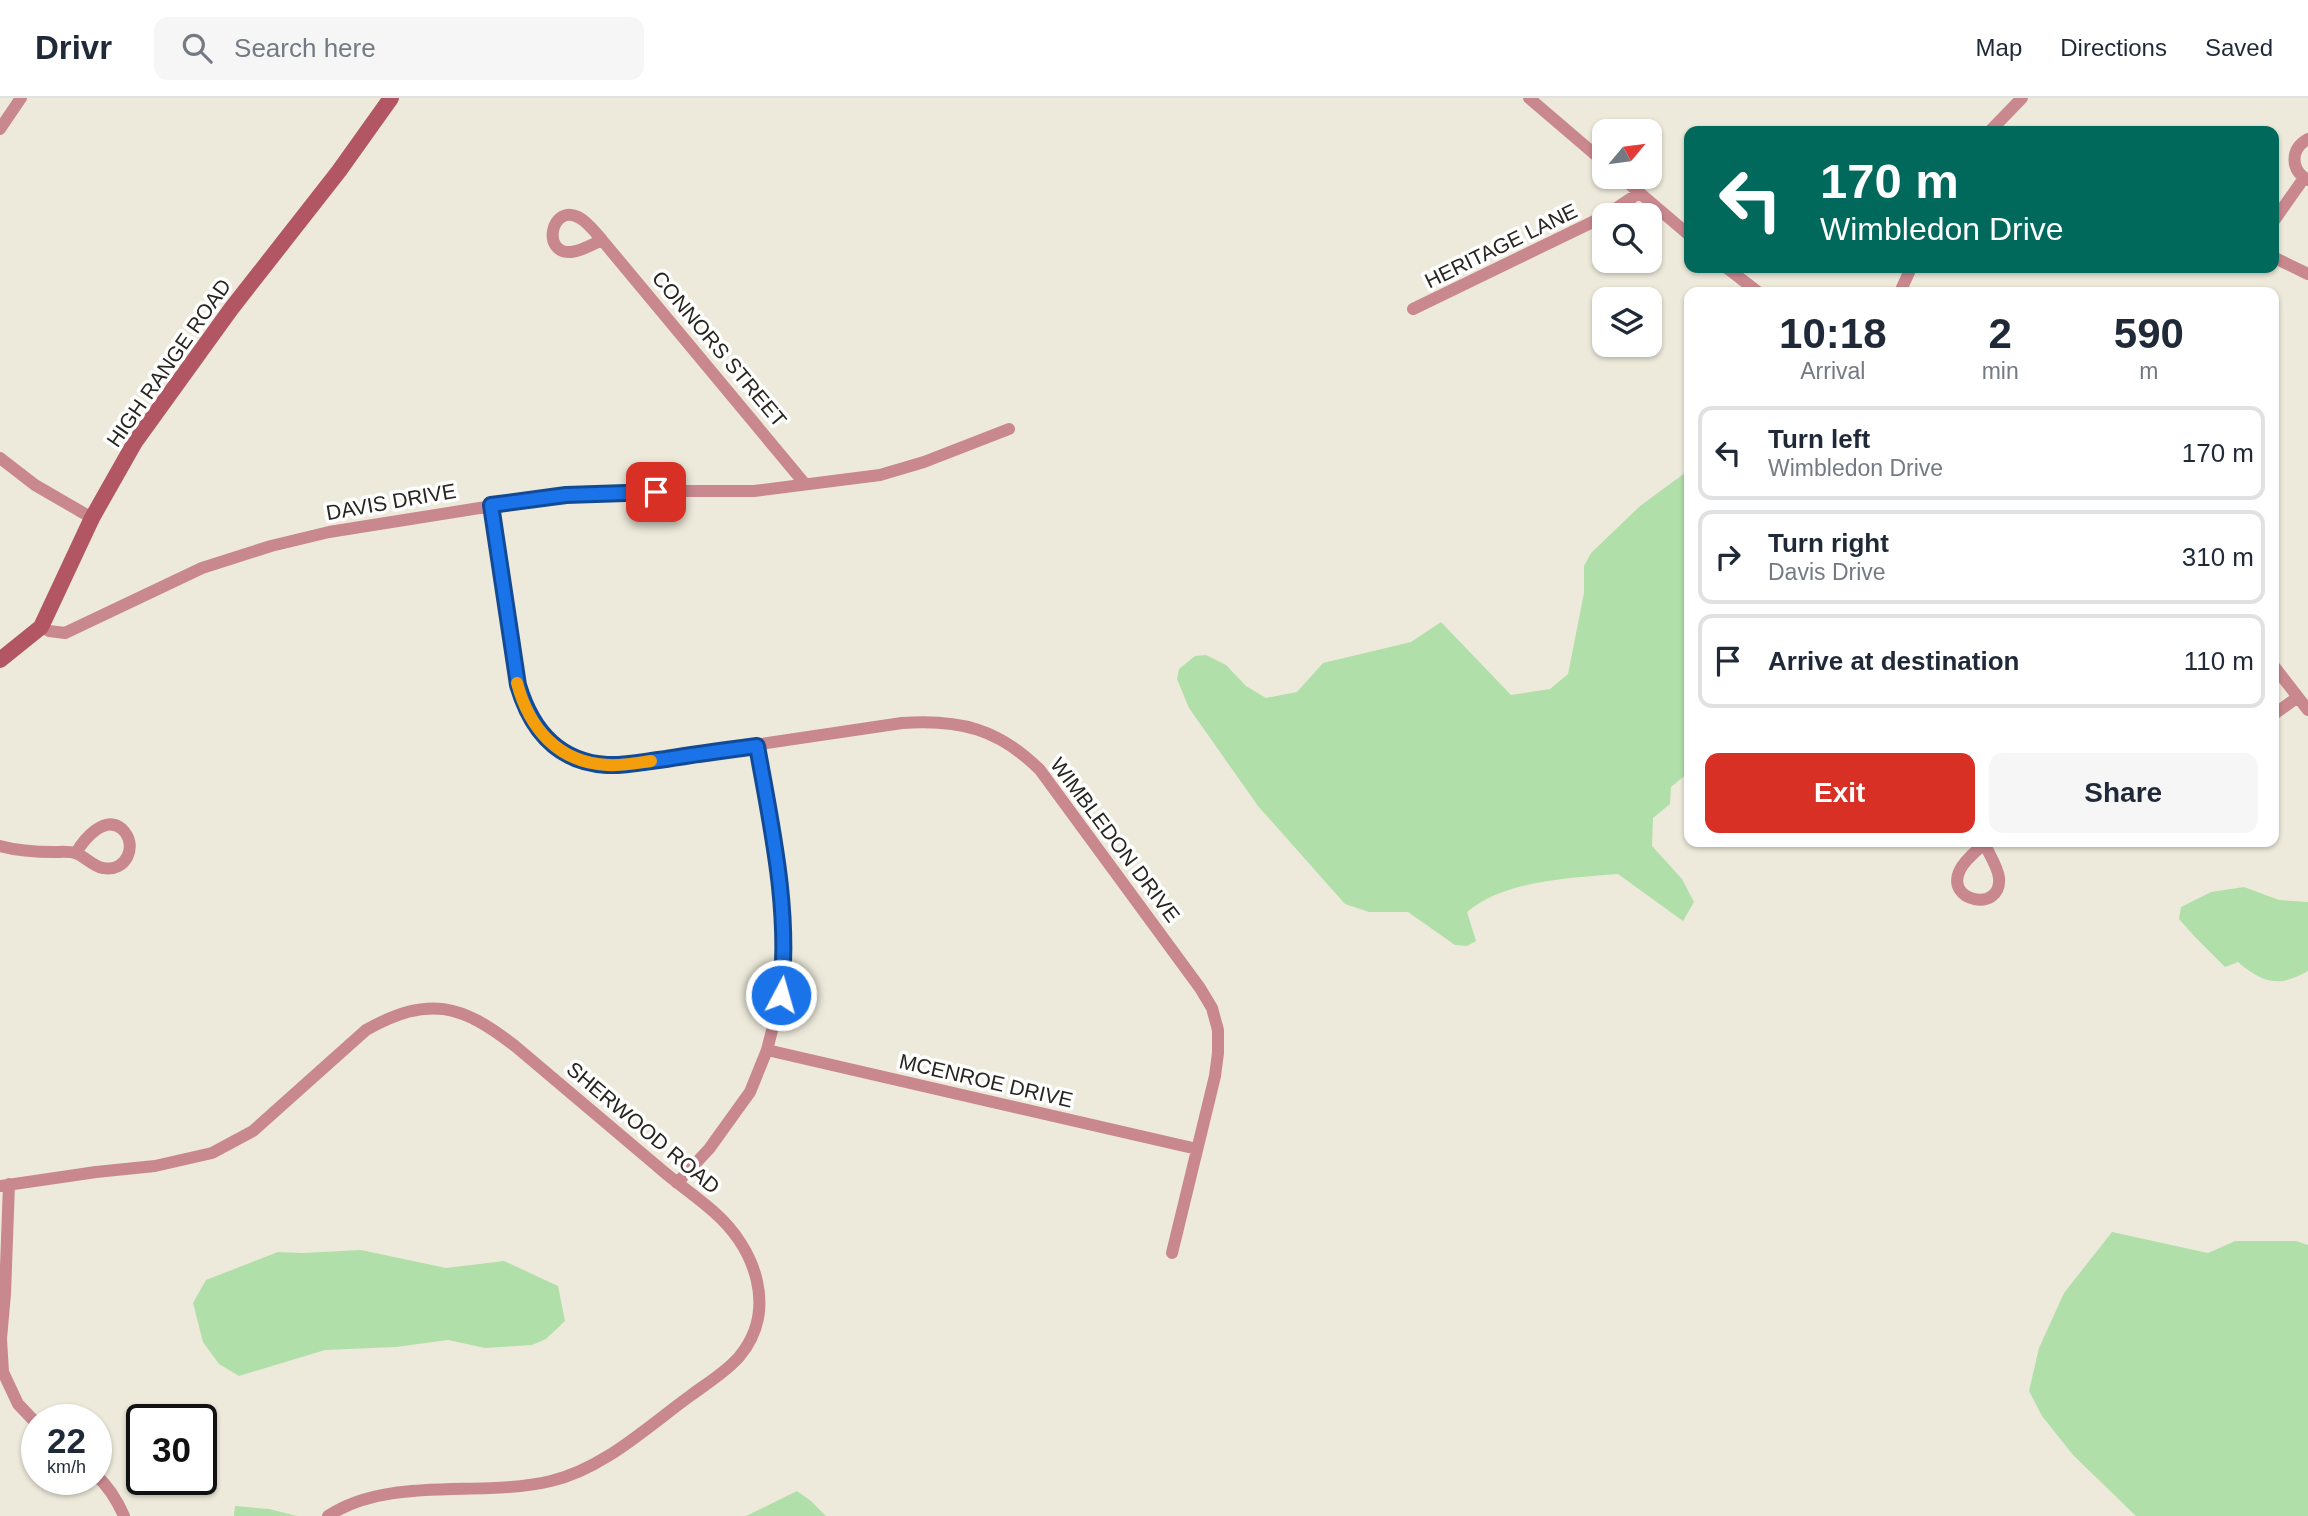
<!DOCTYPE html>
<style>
body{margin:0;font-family:Arial,sans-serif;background:#f6f6f7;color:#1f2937;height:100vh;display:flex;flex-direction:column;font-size:26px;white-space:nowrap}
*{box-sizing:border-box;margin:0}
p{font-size:23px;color:#747a83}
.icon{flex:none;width:38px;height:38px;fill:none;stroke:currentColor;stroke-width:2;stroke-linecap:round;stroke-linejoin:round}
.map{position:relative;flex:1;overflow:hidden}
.drawer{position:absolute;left:1684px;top:189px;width:595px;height:560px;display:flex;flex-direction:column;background:#fff;border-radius:14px;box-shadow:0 2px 5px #0004}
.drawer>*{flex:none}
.top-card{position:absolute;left:1684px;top:28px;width:595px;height:147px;border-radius:14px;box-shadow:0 2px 5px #0004;background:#00695c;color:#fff;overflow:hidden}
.needle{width:46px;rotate:61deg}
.buttons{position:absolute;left:1592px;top:21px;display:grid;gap:14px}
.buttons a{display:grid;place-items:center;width:70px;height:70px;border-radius:14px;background:#fff;box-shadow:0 2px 5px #0004;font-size:35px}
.speed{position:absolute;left:21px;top:1306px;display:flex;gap:14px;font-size:35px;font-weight:700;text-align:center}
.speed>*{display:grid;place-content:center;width:91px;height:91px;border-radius:50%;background:#fff;box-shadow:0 2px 5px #0004;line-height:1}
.speed small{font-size:18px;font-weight:400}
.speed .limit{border:4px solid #111;border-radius:10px;background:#fff;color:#111}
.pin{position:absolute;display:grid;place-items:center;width:60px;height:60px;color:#fff;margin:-30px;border-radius:14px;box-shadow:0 4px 10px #0006}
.me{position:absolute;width:77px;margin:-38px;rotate:6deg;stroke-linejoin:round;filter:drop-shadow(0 0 5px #0008)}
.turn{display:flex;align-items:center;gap:24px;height:147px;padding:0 21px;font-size:32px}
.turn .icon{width:91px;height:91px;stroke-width:2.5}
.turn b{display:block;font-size:49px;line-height:60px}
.eta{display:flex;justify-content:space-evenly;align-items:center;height:119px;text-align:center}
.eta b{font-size:42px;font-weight:700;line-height:49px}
.button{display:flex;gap:14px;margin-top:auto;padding:14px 21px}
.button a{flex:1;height:80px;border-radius:14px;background:#d93025;color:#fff;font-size:28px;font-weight:700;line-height:80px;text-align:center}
.button a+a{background:#f6f6f7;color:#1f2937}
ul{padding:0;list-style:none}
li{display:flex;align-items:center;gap:21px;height:94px;margin:0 14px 10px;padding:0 7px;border:4px solid #e0e1e3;border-radius:14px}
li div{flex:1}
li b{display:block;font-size:26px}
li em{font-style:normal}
header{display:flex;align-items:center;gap:42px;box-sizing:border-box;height:98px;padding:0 35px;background:#fff;border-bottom:2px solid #e0e1e3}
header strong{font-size:33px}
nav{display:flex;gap:38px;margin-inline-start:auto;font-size:24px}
.search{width:490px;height:63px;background:#f6f6f7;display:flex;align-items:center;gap:18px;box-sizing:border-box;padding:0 24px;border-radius:14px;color:#747a83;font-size:26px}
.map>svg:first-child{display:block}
</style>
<header>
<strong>Drivr</strong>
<div class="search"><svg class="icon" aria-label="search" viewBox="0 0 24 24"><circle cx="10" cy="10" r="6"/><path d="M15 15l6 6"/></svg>Search here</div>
<nav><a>Map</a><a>Directions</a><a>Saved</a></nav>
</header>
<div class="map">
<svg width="2308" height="1418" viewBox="0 0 2308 1418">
<rect width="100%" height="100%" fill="#edeadb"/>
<path fill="#b1dfa9" d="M1689,372V674L1671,689L1670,706L1653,720L1652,748L1682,781L1694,804L1683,823L1618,776C1572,780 1504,782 1467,814L1476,843L1467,848L1455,847L1408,814H1369L1345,806L1258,708L1189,610L1177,581L1179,571L1195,558L1206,557L1226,567L1246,588L1266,600L1297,594L1323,565L1411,544L1441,524L1511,597L1550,591L1568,576L1584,495V468L1591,455L1640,408Z
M2244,789L2279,802L2308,804V873C2278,890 2263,885 2238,864L2225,869L2195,839L2179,821L2181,809L2211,794Z
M2112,1134L2208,1155L2235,1143H2296L2308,1147V1418H2136L2073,1357L2042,1318L2029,1293L2039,1250L2064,1195Z
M361,1152L446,1170L504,1163L558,1188L565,1223L546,1241L532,1247L485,1250L448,1242L396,1249L325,1252L239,1278L219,1266L203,1244L193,1205L206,1182L278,1154L302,1155Z
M797,1393L811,1403L826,1418H746Z
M235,1408L269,1411L297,1418H234Z"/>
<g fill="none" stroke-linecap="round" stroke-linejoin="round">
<path stroke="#c9888e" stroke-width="12" d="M1529,0L1605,65
M0,31L21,0
M1990,33L2022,0
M2308,41C2290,51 2290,72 2308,82
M1621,79L1689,137
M1606,117L1639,95
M2273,124L2304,80
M602,142C593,146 582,153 571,154C541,156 551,106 578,119C587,123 595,134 602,142L805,386
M2273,159L2308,176
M1727,170L1758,194
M1900,194L1911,170
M1413,211L1605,118
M0,360L35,387L92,420
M491,407L518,587C536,647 569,671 632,665L902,625C960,621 999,631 1040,672L1200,890L1212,910L1218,932V955L1215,978L1172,1155
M41,529L49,533L65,535L202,470L271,448L329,434L567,396L613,393H754L880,377L924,364L1009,331
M2273,567L2308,612
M2273,617L2298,599
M1984,745C1989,756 1998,769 1999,780C2002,815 1944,804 1960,772C1965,761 1978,752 1986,744
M0,748C18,753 35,754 54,754C60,754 69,753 75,755C85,758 92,768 103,770C126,775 139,747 122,731C105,716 84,741 76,755
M767,952L1197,1051
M677,1085L709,1051L750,994L767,952L781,897L785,862L783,803L757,648
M9,1086L5,1196L1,1241L3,1274L18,1306L37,1326
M0,1088L96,1074L155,1068L212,1055L253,1033L366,932C429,897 461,906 515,948C562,988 609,1028 657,1068C675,1084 696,1098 714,1114C756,1151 778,1212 739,1259C726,1274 706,1286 690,1298C647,1329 603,1371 551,1383C481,1400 389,1377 328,1418
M96,1377C109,1389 117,1402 124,1418"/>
<path stroke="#b35663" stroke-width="16" d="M0,562L41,529L92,420L135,344L231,211L339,73L391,0"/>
</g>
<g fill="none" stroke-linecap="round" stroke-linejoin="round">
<defs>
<path id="route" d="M656,394L566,397L491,407L518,587C531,631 557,664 607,667C626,668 647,663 666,661C697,656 727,652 757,648C772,732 790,811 781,897"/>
</defs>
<use href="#route" stroke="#114b97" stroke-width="18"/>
<use href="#route" stroke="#1a73e8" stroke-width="12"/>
<path stroke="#f59e0b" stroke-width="12" d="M517,585C529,630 558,665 608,667C622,668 637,665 651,663"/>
</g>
<g text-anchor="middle" stroke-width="7" stroke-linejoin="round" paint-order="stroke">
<g font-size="21" fill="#26251f" stroke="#fff">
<text transform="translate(1501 148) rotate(-26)" y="7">HERITAGE LANE</text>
<text transform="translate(719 251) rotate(50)" y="7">CONNORS STREET</text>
<text transform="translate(169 265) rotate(-55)" y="7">HIGH RANGE ROAD</text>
<text transform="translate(391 404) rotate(-10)" y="7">DAVIS DRIVE</text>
<text transform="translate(1115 742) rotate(53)" y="7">WIMBLEDON DRIVE</text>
<text transform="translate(986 983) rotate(13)" y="7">MCENROE DRIVE</text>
<text transform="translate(643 1030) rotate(40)" y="7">SHERWOOD ROAD</text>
</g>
</g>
</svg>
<div class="buttons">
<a><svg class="needle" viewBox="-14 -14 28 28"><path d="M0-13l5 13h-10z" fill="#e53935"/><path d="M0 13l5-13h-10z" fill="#747a83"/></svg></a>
<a><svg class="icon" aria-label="search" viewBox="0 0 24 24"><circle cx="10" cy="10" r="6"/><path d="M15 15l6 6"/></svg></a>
<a><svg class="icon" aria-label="layers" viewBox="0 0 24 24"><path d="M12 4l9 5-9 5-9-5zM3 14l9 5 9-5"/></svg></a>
</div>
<div class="speed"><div>22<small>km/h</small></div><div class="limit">30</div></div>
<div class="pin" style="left:656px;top:394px;background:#d93025"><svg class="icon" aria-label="arrive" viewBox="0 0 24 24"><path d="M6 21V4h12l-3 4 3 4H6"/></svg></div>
<svg class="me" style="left:781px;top:897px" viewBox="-20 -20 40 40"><circle r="17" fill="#1a73e8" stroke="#fff" stroke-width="3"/><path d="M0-11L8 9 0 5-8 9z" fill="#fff"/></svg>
<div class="top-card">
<div class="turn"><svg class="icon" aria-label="left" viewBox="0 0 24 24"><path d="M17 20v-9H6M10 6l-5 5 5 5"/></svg><div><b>170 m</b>Wimbledon Drive</div></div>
</div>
<section class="drawer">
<div class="eta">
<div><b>10:18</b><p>Arrival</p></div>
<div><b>2</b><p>min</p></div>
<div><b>590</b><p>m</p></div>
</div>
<ul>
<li><svg class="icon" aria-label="left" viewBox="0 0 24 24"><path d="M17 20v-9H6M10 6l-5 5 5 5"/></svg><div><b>Turn left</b><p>Wimbledon Drive</p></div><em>170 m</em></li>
<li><svg class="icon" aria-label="right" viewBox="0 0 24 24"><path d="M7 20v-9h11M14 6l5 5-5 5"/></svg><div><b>Turn right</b><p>Davis Drive</p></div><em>310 m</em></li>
<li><svg class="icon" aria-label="arrive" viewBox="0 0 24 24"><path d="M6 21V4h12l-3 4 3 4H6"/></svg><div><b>Arrive at destination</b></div><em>110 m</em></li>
</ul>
<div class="button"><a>Exit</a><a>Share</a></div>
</section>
</div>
